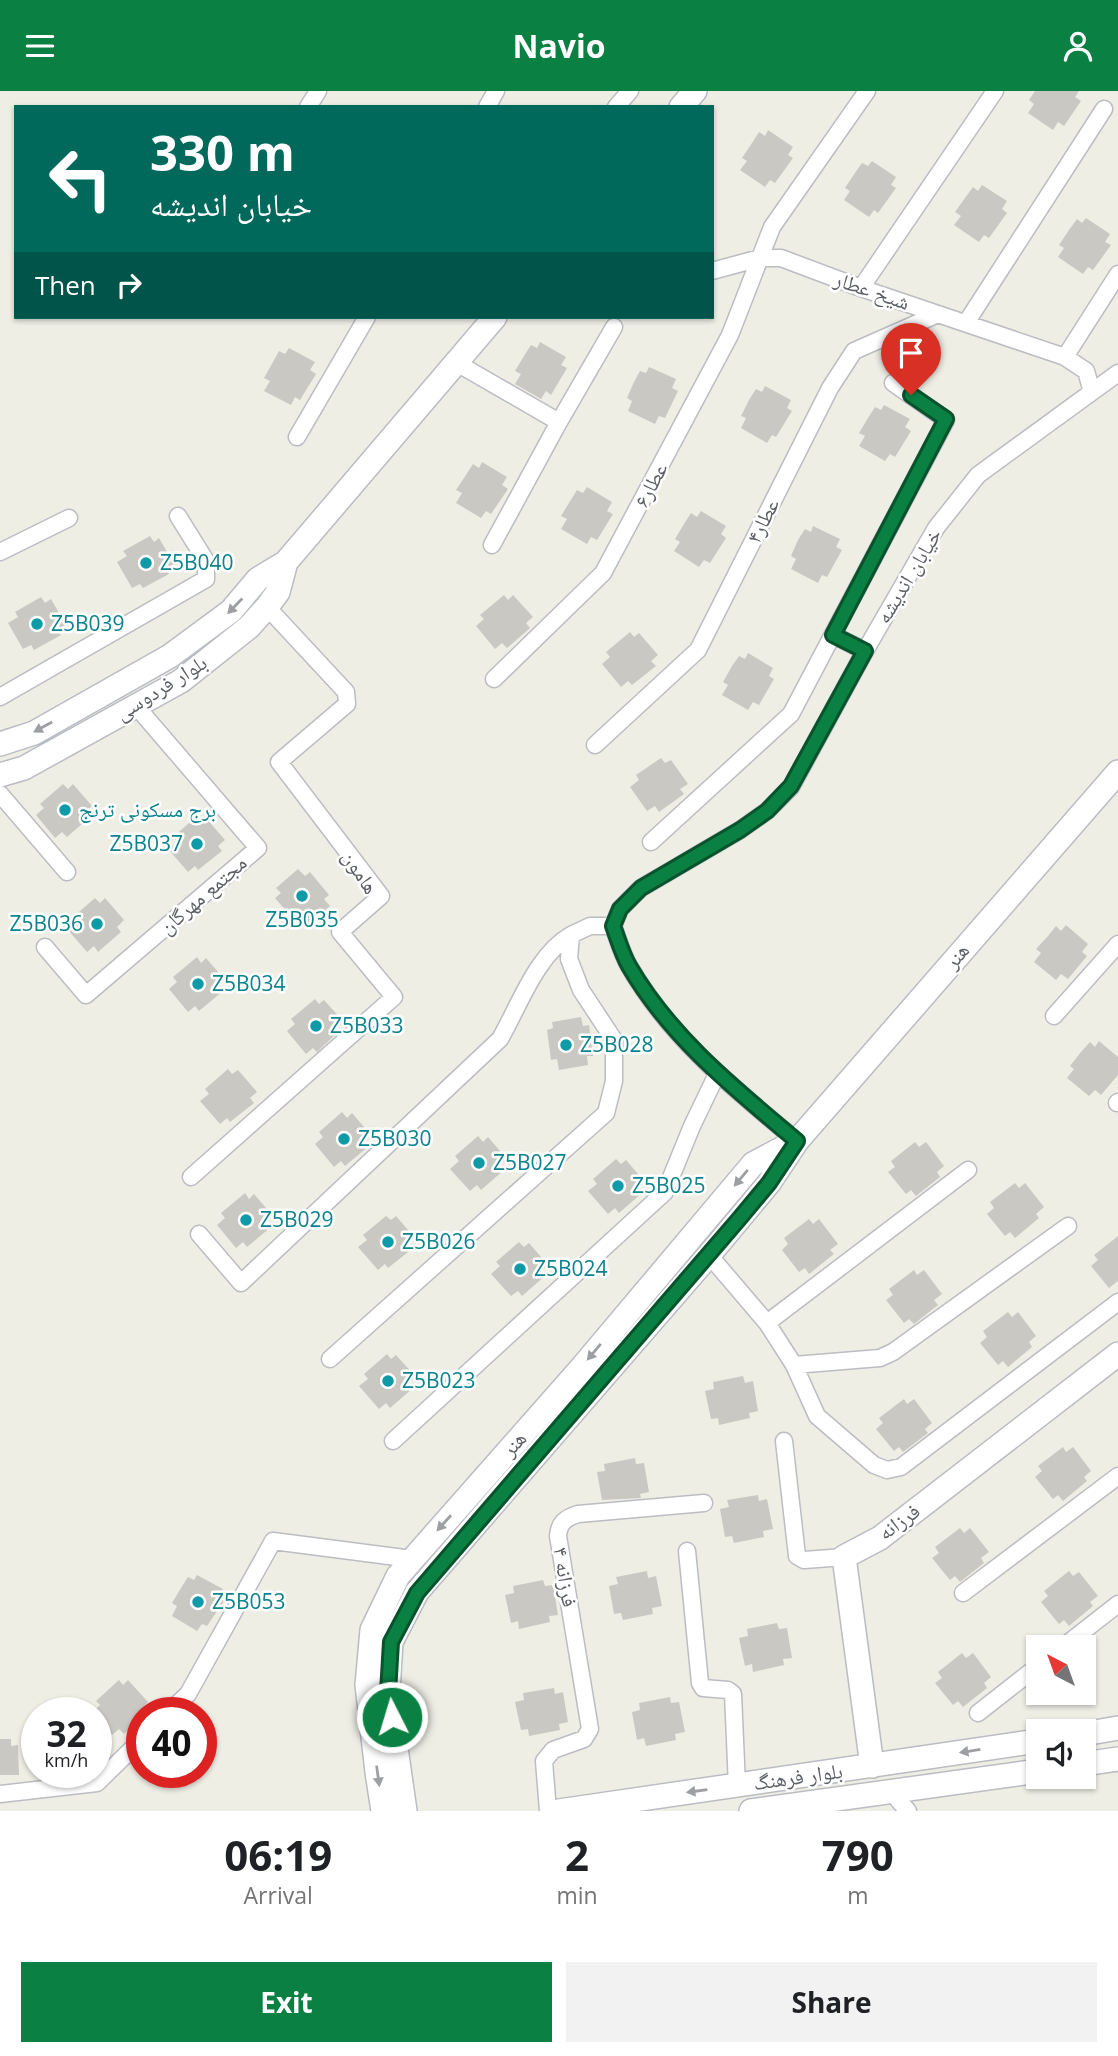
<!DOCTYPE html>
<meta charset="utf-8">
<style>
body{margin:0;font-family:"Open Sans","Noto Naskh Arabic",sans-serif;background:#f2f2f2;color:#202124;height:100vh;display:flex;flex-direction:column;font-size:26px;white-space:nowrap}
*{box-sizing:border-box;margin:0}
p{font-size:23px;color:#757577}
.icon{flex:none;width:38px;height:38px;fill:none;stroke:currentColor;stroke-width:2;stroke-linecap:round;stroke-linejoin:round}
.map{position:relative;height:1720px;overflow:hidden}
.panel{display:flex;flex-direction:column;background:#fff;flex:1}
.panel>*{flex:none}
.hud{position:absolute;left:14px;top:14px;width:700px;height:214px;border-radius:0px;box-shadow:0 2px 5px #0004;background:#00695c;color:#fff;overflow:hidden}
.needle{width:46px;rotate:319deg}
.fabs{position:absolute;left:1026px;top:1544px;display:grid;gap:14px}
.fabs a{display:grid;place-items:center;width:70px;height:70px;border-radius:0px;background:#fff;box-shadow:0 2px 5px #0004;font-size:35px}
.speed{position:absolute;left:21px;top:1606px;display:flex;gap:14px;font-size:35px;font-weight:700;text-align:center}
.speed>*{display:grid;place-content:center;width:91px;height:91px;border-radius:50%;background:#fff;box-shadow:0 2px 5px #0004;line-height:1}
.speed small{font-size:18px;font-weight:400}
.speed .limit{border:10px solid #d22;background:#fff;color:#111}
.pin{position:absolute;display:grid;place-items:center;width:60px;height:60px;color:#fff;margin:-72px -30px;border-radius:50% 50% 50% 0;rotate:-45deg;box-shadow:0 0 7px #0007}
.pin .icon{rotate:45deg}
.me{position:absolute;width:77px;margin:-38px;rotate:355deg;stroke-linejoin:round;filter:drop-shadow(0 0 5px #0008)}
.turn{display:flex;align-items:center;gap:24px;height:147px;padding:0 21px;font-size:32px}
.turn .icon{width:91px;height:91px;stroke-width:2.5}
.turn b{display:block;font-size:49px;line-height:60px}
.then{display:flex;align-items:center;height:66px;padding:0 21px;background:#0003;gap:14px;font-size:26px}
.eta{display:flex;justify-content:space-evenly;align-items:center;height:119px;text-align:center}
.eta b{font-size:42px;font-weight:700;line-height:49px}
.action{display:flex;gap:14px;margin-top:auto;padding:14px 21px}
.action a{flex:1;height:80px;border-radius:0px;background:#0b8043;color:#fff;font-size:28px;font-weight:700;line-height:80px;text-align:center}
.action a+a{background:#f2f2f2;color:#202124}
header{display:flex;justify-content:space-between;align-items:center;height:91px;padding:0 21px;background:#0b8043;color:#fff;font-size:32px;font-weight:700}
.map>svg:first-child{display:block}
</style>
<header><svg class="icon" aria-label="menu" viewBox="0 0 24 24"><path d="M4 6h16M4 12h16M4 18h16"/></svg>Navio<svg class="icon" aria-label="person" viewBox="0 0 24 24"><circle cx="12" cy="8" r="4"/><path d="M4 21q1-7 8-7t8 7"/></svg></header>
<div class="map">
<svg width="1118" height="1720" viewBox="0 0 1118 1720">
<rect width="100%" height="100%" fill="#efeee5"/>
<path fill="#cac8c2" d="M1035,0H1079L1075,6L1081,10L1064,35L1058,31L1053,39L1028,22L1034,13L1029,9Z
M768,39L793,56L788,64L793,67L775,92L770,89L765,96L740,79L747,70L742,67L752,52L759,41L765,45Z
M872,70L896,86L891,94L896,97L878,122L874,119L869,126L844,109L850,100L845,97L855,82L862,72L868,75Z
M982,94L1007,110L1002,118L1007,122L989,147L984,144L979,151L954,134L961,125L955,121L965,107L973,96L978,100Z
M1086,127L1110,143L1105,151L1111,154L1093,179L1088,176L1083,183L1058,166L1064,157L1059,154L1069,139L1077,128L1082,132Z
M540,251L566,266L561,274L567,277L551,304L546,300L541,308L515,293L521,283L515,280L524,265L531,254L537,257Z
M289,257L315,271L310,279L316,283L300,309L295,306L291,314L264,300L270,290L264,287L273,271L279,260L285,263Z
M649,276L676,288L672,297L678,300L665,327L659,325L655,333L628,320L632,310L627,307L634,291L640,280L646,282Z
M765,295L791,309L787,317L792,320L776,346L772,344L767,352L741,337L746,327L741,325L749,309L756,298L762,301Z
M884,314L910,328L905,336L911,340L895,366L890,363L885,370L859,355L865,345L859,342L868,327L875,316L881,319Z
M482,371L507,386L502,394L508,398L491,423L486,420L481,427L456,412L462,402L456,399L466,384L473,373L479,377Z
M587,396L612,411L607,420L613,423L597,449L591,446L587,453L561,438L567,428L561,425L577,399L583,402Z
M701,420L726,435L721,443L726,447L710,472L704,469L699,476L674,460L680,451L675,448L684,433L691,422L697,426Z
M813,435L840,448L836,456L842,459L827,486L822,484L818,492L791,478L796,468L791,465L798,449L805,438L811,441Z
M150,445L154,451L159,447L174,473L166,477L169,483L143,497L140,493L132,497L117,471L127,465L123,460Z
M504,504L508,509L513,504L533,526L526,532L530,537L507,557L502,552L495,558L476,535L484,528L480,524Z
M41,506L45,512L51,508L66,534L57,539L61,544L34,559L31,554L23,558L8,532L18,526L15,521Z
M630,541L634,546L639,542L658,564L651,570L656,575L632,594L628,590L621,596L602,573L610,566L606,561Z
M748,562L773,577L769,585L774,588L759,614L753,611L748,619L722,604L728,594L723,591L732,575L739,565L745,568Z
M661,667L665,672L671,669L688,693L680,698L684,703L659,721L655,715L647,720L630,696L639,689L636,684Z
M63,693L68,698L73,693L92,715L85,721L90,726L67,746L62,741L55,747L36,724L44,717L40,713Z
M196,726L201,731L206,727L225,749L218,755L222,760L198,779L195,775L188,781L168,758L177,751L173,746Z
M298,778L305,785L310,781L329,804L324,808L330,815L307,835L300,826L295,830L275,807L281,802L276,797Z
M95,807L100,812L105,807L124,829L117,836L121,841L98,861L94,855L87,861L68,839L76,831L72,827Z
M1066,834L1088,853L1082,861L1087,865L1068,888L1061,883L1056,889L1034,871L1041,862L1036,858L1048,845L1056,835L1061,840Z
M197,866L201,872L206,867L225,889L218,895L223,900L199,920L195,915L188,921L169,898L177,891L173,886Z
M315,908L319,913L324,909L344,931L336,937L339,940L317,961L313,957L306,963L287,940L295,933L291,928Z
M581,926L583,935L589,934L593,965H587L588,974L559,979L557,968L551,969L547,939L553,937L552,931Z
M1099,950L1118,966V984L1101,1004L1095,999L1089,1005L1067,987L1074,978L1070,975L1081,961L1090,951L1095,956Z
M228,978L232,983L238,979L257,1001L250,1007L254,1012L230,1031L227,1027L220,1033L200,1010L209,1003L205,998Z
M342,1021L347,1027L352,1022L371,1044L364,1050L369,1055L345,1075L341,1070L334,1076L315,1053L323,1046L319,1041Z
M478,1045L483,1051L488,1046L507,1068L500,1074L504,1079L481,1099L477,1094L470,1100L450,1078L459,1070L455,1065Z
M915,1051L919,1056L926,1051L944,1075L937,1081L940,1086L916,1105L911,1099L906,1103L888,1081L895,1076L891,1070Z
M616,1068L621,1073L626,1069L645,1091L638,1097L642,1102L619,1122L615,1117L608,1123L588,1100L597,1093L593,1088Z
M1015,1092L1019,1097L1025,1092L1044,1116L1036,1123L1039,1127L1015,1147L1010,1141L1005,1145L987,1123L994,1117L990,1111Z
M245,1102L249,1108L254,1103L273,1125L266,1131L271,1136L247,1156L243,1151L236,1157L217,1134L225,1127L221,1122Z
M386,1125L391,1129L396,1125L415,1147L408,1153L412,1158L388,1177L385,1173L378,1179L358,1156L367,1149L363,1144Z
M809,1128L813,1133L819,1128L838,1153L830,1159L834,1163L809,1183L805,1177L799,1181L782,1159L788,1153L784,1147Z
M1118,1145V1190L1109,1197L1091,1175L1098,1169L1094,1164Z
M519,1151L524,1156L529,1152L548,1174L541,1180L545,1185L522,1205L518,1200L511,1205L491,1183L500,1175L496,1171Z
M914,1179L917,1184L924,1179L942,1203L934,1209L938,1214L914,1233L909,1228L904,1232L886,1209L893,1204L889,1198Z
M1008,1221L1012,1226L1018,1221L1036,1245L1029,1251L1032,1256L1008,1276L1003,1270L998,1274L980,1252L987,1246L983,1240Z
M387,1263L391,1268L396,1264L416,1286L409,1292L413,1297L390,1317L386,1312L379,1318L359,1295L368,1288L364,1283Z
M743,1285L745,1292L753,1290L758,1320L749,1322L750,1327L719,1334L718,1327L711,1328L705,1300L714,1298L713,1291Z
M904,1308L907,1313L914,1308L932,1332L925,1338L928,1342L903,1361L899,1356L894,1360L876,1338L883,1332L879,1327Z
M1063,1356L1066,1361L1073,1356L1091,1380L1084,1386L1087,1390L1063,1410L1058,1404L1053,1408L1035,1386L1042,1380L1038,1375Z
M635,1367L636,1373L644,1372L649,1401L640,1403L641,1407L602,1409L597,1381L605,1380L604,1373Z
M758,1404L759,1410L767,1408L773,1438L763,1440L764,1446L734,1452L732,1445L725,1446L720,1418L729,1416L727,1409Z
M960,1437L964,1442L970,1437L989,1461L981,1467L984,1472L960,1491L955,1485L950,1489L932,1467L939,1462L935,1456Z
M647,1480L648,1487L656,1485L662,1515L652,1517L653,1523L623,1529L621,1522L614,1523L609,1495L618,1493L616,1486Z
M1069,1480L1073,1485L1079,1481L1098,1505L1090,1511L1093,1515L1069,1535L1064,1529L1059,1533L1041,1511L1048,1505L1044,1500Z
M197,1484L223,1498L218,1506L224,1510L207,1535L202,1533L197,1540L172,1525L177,1515L172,1512L181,1497L188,1486L194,1489Z
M543,1489L545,1495L553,1494L558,1524L549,1525L550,1531L519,1538L518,1530L511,1532L505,1504L514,1502L513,1495Z
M777,1532L779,1538L787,1537L792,1567L783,1568L784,1574L753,1581L752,1573L745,1575L739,1547L748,1545L747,1538Z
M962,1562L966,1567L973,1562L991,1586L984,1592L987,1597L963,1616L958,1610L953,1614L935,1592L942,1587L938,1581Z
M119,1589L123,1594L128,1589L148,1611L142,1617L146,1622H142V1625L124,1643L119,1638L112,1644L96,1626V1622H92L100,1614L96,1610Z
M554,1597L555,1603L563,1601L568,1631L559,1633L560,1639L529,1645L528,1638L521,1639L515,1611L524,1609L523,1602Z
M670,1606L671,1612L679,1611L685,1641L675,1643L676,1649L646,1655L644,1647L637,1649L632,1621L640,1619L639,1612Z
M0,1648H11V1655L18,1654L19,1684H0Z"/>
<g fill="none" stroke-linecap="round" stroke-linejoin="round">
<defs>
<path id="street" d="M308,16L318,0
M487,16L496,0
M616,16L630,0
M712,180L760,167H781L861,197L1065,266L1086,280L1092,301
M861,197L995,0
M966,232L1104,18
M1065,266L1118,183
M455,271L559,331
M297,346L367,226
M492,454L559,331L614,236
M0,461L69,427
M833,544L865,560
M494,588L603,482L730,244L772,136L867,0
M0,606L206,488V470L178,425
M595,654L698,559L830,297L854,260L938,223
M0,703L67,781
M651,751L791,623L946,329L893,292
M45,856L86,904L258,757L136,615
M1054,925L1118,853
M1117,1012L1118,1011
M797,1050C734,998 670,947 629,875C622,863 618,848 613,835L620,818L641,797L740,739L767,720L791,696L865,560L936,437L978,384L1118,282
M191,1086L394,906L340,841L381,805L279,671L347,613L346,601L267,516
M199,1143L241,1192L500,948C519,915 537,863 571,844
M709,1164L767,1232L794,1274L817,1325L874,1374L887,1379L901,1376L1118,1211
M767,1232L968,1079
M330,1268L606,1022L614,990V949L581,899L569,868L571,844L590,835H613
M794,1274L880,1267L893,1261L1068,1135
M393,1350L665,1101L692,1035L717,983
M784,1350L797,1465L804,1469L844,1466
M687,1460L700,1592L703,1597L728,1599L733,1603L737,1695
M963,1502L1118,1385
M1063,1556L1118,1513
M168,1622L188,1603L273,1450L412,1468
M978,1622L1038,1575
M892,1702L908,1720
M0,1703L97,1692L142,1648
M548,1720L544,1670L553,1659L584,1648L590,1638L558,1445C559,1432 565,1427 578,1423L704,1412"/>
<path id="secondary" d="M681,16L695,0
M0,653L34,642L170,565L231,520L258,488L286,471L495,226
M0,684L24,677L181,590L249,536L267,516L278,501L286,471
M1083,1643L1118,1637
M1083,1673L1118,1668
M872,1675L844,1466L880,1447L1118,1263
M383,1720L377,1681L367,1594L372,1539L398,1485L583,1275L753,1073L794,1051
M405,1720L388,1601L391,1551L417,1501L709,1164L769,1092L797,1050L1118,681
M559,1720L1038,1650
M751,1720L1038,1680"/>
</defs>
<use href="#street" stroke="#bcbdc3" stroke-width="19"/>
<use href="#secondary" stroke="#babcc3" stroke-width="26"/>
<use href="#street" stroke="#fff" stroke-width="16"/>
<use href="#secondary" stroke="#fff" stroke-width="23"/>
</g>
<defs><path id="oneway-solid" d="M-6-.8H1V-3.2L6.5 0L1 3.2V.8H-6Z" transform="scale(1.75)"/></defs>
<g fill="#9d9fa3">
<use href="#oneway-solid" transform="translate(235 515) rotate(134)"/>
<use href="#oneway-solid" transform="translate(43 636) rotate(151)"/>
<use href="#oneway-solid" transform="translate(741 1087) rotate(130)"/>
<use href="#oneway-solid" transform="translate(594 1261) rotate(130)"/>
<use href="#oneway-solid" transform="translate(444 1432) rotate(132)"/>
<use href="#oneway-solid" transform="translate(970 1660) rotate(171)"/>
<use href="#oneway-solid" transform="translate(378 1685) rotate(82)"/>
<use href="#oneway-solid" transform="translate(697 1700) rotate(172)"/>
</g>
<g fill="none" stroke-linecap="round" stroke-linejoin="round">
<defs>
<path id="route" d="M392,1626L388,1601L391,1551L417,1502L739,1128L769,1092L797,1050C734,997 671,947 629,875C622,863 618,848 613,835L620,818L641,797L740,739L767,720L791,695L865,560L833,544L946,328L911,304"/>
</defs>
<use href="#route" stroke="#07532c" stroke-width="18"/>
<use href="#route" stroke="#0b8043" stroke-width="12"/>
</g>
<g fill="#0f9aa8" stroke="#fff" stroke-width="2.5">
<circle cx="146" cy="472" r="7"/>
<circle cx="37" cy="533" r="7"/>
<circle cx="65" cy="719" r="7"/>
<circle cx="197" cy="753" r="7"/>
<circle cx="302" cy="805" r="7"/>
<circle cx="97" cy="833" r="7"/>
<circle cx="198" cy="893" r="7"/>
<circle cx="316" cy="935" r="7"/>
<circle cx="566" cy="954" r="7"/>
<circle cx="344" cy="1048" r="7"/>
<circle cx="479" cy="1072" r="7"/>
<circle cx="618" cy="1095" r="7"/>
<circle cx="246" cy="1129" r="7"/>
<circle cx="388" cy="1151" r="7"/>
<circle cx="520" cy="1178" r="7"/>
<circle cx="388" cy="1290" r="7"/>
<circle cx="198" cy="1511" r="7"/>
</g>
<g text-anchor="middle" stroke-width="5" stroke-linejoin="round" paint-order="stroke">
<g font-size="21" fill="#5c5f65" stroke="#fff">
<text transform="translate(872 200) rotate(19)" y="7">شیخ عطار</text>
<text transform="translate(651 394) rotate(-62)" y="7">عطار۶</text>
<text transform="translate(763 430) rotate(-63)" y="7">عطار۴</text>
<text transform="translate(909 485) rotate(-59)" y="7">خیابان اندیشه</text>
<text transform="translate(161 597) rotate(-32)" y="7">بلوار فردوسی</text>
<text transform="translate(360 781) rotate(57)" y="7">هامون</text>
<text transform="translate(203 804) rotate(-41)" y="7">مجتمع مهرگان</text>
<text transform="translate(957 865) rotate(-49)" y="7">هنر</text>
<text transform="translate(514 1353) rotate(-48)" y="7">هنر</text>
<text transform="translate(899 1431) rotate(-36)" y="7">فرزانه</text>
<text transform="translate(565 1486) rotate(81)" y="7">فرزانه ۴</text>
<text transform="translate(798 1686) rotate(-8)" y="7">بلوار فرهنگ</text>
</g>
<g font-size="21" fill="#0d838f" stroke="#fff" text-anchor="start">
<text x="160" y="479">Z5B040</text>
<text x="51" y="540">Z5B039</text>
<text x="79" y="726">برج مسکونی ترنج</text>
<text x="183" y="760" text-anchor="end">Z5B037</text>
<text x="302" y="836" text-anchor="middle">Z5B035</text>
<text x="83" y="840" text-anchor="end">Z5B036</text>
<text x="212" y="900">Z5B034</text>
<text x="330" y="942">Z5B033</text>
<text x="580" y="961">Z5B028</text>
<text x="358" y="1055">Z5B030</text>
<text x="493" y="1079">Z5B027</text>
<text x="632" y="1102">Z5B025</text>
<text x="260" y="1136">Z5B029</text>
<text x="402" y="1158">Z5B026</text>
<text x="534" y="1185">Z5B024</text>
<text x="402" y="1297">Z5B023</text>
<text x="212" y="1518">Z5B053</text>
</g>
</g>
</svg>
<div class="fabs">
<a><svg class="needle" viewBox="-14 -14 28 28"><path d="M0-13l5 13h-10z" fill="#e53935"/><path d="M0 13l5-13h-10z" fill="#757577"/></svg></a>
<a><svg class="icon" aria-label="sound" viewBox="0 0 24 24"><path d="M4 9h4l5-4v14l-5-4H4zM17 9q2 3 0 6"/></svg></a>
</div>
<div class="speed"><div>32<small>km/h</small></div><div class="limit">40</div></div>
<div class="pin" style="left:911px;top:304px;background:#d93025"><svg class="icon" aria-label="arrive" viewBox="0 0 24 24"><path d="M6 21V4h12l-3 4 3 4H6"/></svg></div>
<svg class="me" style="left:392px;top:1626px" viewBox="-20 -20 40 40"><circle r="17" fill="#0b8043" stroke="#fff" stroke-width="3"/><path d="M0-11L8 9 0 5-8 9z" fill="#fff"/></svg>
<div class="hud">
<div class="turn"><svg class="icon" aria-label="left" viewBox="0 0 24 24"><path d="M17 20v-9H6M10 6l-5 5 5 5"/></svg><div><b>330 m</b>خیابان اندیشه</div></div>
<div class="then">Then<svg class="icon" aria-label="right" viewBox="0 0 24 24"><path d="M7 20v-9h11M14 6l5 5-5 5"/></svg></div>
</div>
</div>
<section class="panel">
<div class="eta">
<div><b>06:19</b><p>Arrival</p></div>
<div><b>2</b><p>min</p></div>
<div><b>790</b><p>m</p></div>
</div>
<div class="action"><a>Exit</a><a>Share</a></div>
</section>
